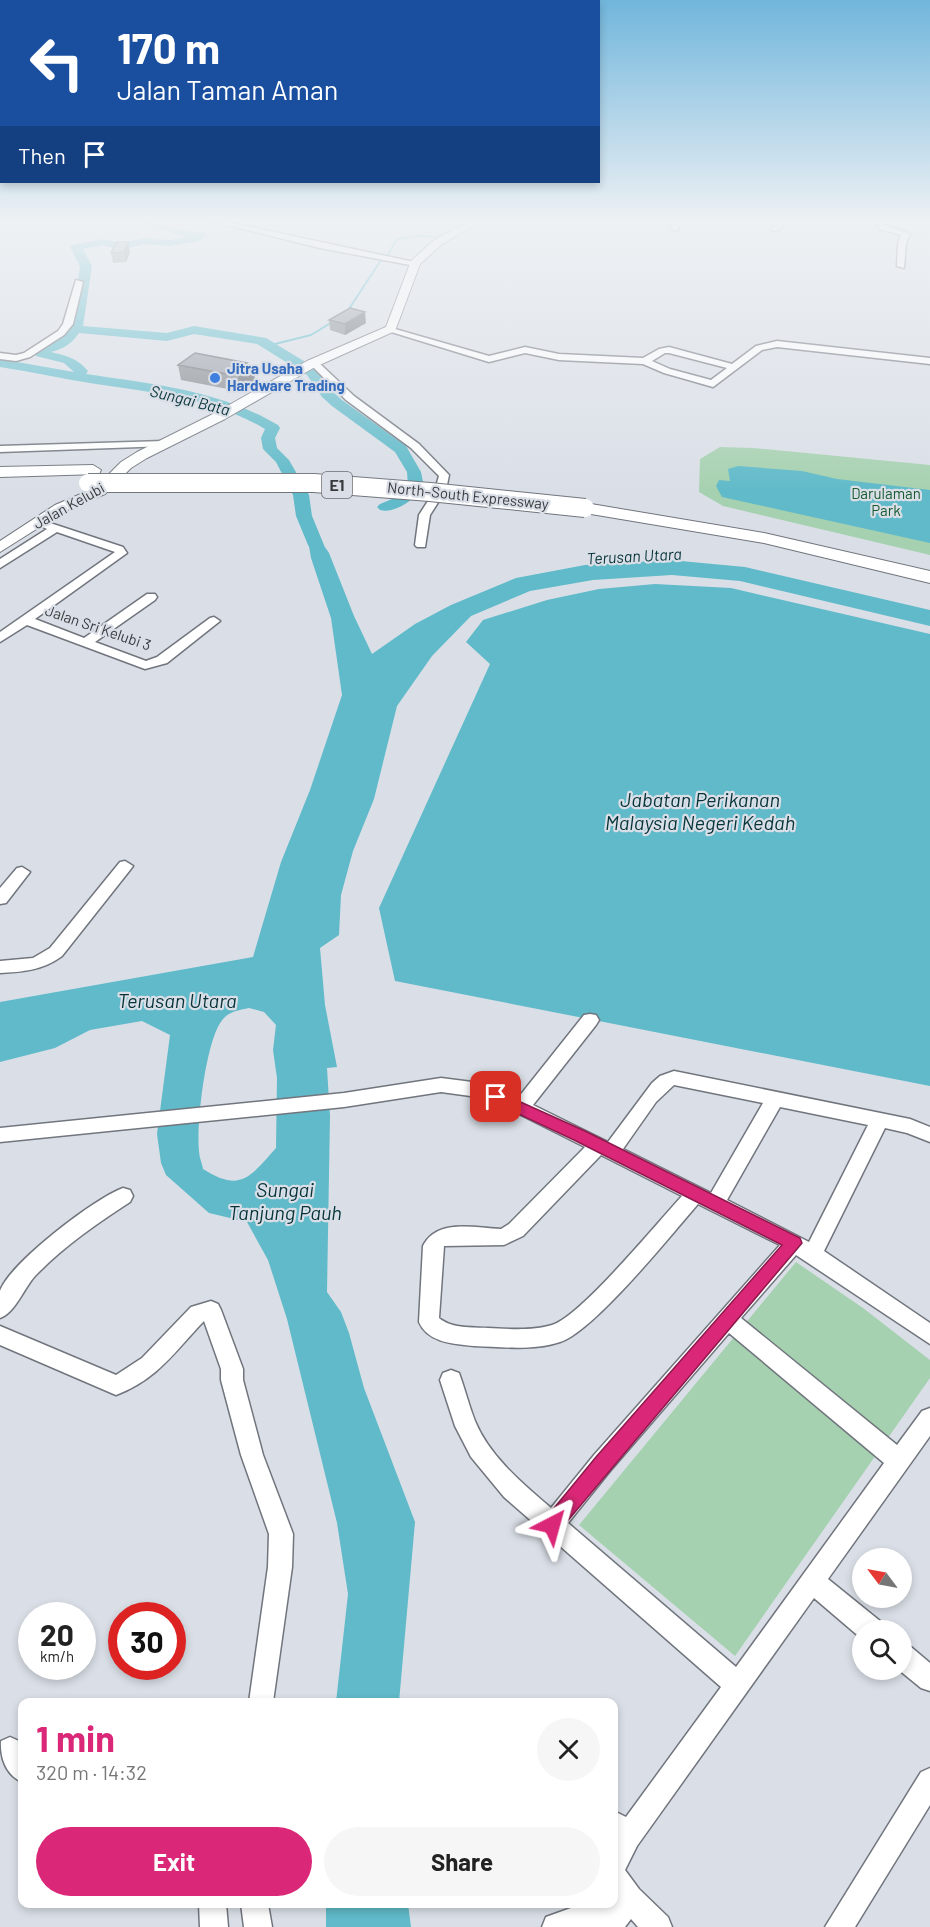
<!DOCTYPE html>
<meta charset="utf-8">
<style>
body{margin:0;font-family:Barlow,sans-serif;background:#f6f6f6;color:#222;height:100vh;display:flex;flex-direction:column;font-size:22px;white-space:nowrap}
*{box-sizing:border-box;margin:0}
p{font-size:20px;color:#767676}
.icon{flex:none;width:33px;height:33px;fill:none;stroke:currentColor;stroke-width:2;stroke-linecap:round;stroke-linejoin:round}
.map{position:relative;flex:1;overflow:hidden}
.panel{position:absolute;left:18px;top:1698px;width:600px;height:210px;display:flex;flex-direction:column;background:#fff;border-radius:12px;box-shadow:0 3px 9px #0003}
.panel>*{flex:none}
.hud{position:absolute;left:0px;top:0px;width:600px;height:183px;box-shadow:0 3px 9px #0003;background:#1a4fa0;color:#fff;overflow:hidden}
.needle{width:39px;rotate:302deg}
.buttons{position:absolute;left:852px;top:1548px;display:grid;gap:12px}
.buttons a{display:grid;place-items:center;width:60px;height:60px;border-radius:50%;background:#fff;box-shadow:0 3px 9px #0003;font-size:30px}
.speed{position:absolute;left:18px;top:1602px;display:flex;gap:12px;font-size:30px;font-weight:700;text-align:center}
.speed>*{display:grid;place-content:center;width:78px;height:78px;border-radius:50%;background:#fff;box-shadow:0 3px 9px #0003;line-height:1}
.speed small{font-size:15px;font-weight:400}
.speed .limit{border:9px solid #d22;background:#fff;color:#111}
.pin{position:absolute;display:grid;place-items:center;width:51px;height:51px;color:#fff;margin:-26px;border-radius:12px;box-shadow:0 3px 9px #0006}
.me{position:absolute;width:66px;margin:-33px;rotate:39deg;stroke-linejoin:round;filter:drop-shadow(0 0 4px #0008)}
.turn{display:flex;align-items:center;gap:21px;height:126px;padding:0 18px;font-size:27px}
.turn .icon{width:78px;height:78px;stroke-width:2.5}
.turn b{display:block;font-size:42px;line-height:51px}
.then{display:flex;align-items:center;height:57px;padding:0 18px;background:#0003;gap:12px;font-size:22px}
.round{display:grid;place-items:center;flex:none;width:63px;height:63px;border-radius:32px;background:#f6f6f6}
.headline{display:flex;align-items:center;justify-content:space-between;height:102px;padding:0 18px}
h1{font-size:36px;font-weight:700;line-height:45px;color:#db2777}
.button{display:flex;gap:12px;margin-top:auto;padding:12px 18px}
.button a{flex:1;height:69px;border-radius:36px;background:#db2777;color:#fff;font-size:24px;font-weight:700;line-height:69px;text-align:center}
.button a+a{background:#f6f6f6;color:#222}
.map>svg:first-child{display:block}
</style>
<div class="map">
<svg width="930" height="1927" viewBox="0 0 930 1927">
<rect width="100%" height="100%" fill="#dadfe7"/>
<path fill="#a6d1b0" d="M720,447L753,448L930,465V555L723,506L699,492L700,459Z
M796,1262L863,1308L930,1360V1378L735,1656L579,1525Z"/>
<path fill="#60bac9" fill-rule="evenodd" d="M738,466L802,471L837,479L930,490V543L722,497L716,486L719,480L730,481L728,469Z
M304,516L329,553L354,616L372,654L415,624L451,605L516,578L585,565L670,560L745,567L930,610V626L740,581L672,575L593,580L530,591L471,616L432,656L397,706L374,799L353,851L341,895L339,935L320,948L325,1005L337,1067L327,1068L330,1116L327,1292L341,1312L349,1333L364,1388L415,1522L399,1702H336L348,1594L337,1523L287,1319L268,1260L247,1222L209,1213L166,1175L161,1163L157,1134L170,1035L142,1021L90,1030L55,1048L0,1062V1002L253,957L281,862L310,790L342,695L331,618L311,558ZM249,1008L264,1012L276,1025L273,1050L277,1078L276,1148C250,1177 241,1193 203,1169C202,1163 199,1157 199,1151C196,1124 206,1038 223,1019C230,1011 240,1010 249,1008Z
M655,584L731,588L930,634V1086L395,981L379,908L490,664L466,642L483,620L547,600L599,589Z
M326,1904H408L411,1927H326Z"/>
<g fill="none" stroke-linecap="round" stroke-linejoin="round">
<path stroke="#60bac9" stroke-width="2" d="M387,256L397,239L420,236L438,237L466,222
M347,312L381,260
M271,345L311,335L334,321"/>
<path fill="#60bac9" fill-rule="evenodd" d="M139,222H154L177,229L205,233L207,235L199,241L170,246L144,244L120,250L103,245L83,249L92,266L83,326L167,333L194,326L266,338L317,369L332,391L342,400L406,446L421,472L424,487C414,499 396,514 380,510L377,507L380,504L397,497L408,486L407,472L395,452L332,406L322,397L307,375L257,344L194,334L167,341L79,333C71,344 64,349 51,352C67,356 77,358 88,371L86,374C152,384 219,390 278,425L280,428L275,438L277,448L289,460L309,495L312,516L324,545L322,548H310L308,545L296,516L293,495L276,462L263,449L261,438L265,429C213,398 155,393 96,384C64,379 32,372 0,367V359L74,372L64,363L36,356L35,353L37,347L53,343L63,337L73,318L80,266L70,247L72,245L104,239L120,243L144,238L170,240L188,237L140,224Z"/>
<defs>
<path id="minor" d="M214,222H227L419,263L415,266L320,248Z
M673,222H681L677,231L670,229Z
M777,222H785L778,231H772L771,229Z
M876,222H884L885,225L910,234L906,243L904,268L897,266L898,243L901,235L879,229Z
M76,280L83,282L73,324L64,335L30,357L16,361L0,359V353L16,355L24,353L58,331L63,324Z
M388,327L489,356L525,347L559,354L643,358L659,349L669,347L732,364L756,346L777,341L930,358V364L777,347L762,350L713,387L664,373L643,364L559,360L525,353L489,362L388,331ZM665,353H669L727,368L711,380L670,369L652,361Z
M311,361H317L354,396L419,444L449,475L446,490L430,515L425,547H417L415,545L419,515L435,490L439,476L411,448L346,400L311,365Z
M164,441L168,442V446L0,452V446Z
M38,519L123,547L127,553L35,619L84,638L147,594H155L157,597L155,600L95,642L146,661L157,657L210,618L214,617L220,621L167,663L145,669L27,625L0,642V632L115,552L57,532L0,568V559L47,529L32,522Z
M125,861L133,866L130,870L62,956C43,970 23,972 0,973V961L33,958L50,948L120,862Z
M22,867L30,872L6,903L0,904V888L17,868Z
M590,1014L596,1015L599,1020L596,1025L533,1105L608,1142L652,1083L660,1076L674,1071L910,1119L930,1127V1142L907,1133L885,1128L824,1251L930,1323V1344L796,1255L741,1318L897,1445L922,1411L930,1408V1436L828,1579L880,1621L883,1630H862V1639L814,1598L637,1846L625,1870L639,1889L668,1917L672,1927H638L631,1919L625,1927H542L546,1917L582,1904H614V1811L626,1817L721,1687L504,1497L471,1457L455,1426L440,1380L443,1373L451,1370L459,1373C465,1389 469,1406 475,1421C490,1457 523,1484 551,1508L594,1455L780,1245L698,1204C672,1234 593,1332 560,1342C533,1351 502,1347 474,1346C454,1344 428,1343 419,1322L423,1246C437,1218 475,1228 501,1229L509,1224L585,1147L515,1112L478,1097L441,1092L344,1107L0,1142V1128L344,1093L441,1078L480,1083L518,1098L584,1015ZM674,1085L763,1103L711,1193L623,1149L656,1102ZM780,1107L868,1125L809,1242L727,1200ZM601,1155L682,1196C658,1222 580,1317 552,1325C533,1331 508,1329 488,1328C472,1327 452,1329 439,1318L444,1246L504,1245L523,1236ZM729,1333L884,1463L736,1667L568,1523L610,1471Z
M123,1188L130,1190L133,1196L130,1202C96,1224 63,1247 35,1276C24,1288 15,1313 0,1318C0,1310 0,1298 0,1291C10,1263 95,1198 123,1188Z
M211,1301L218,1304L221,1310L243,1369V1380L263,1455L293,1534L292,1567L273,1702H249L268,1567L269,1534L241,1455L221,1380V1369L204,1321C175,1351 158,1379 116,1395L0,1345V1326L116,1375L142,1358L191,1307Z
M902,1644L911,1647L930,1663V1691L921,1688L899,1670H902Z
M10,1737L19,1741L22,1746V1782C6,1775 0,1758 1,1741Z
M930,1768V1805L855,1927H825L921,1772Z
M199,1904H226L228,1927H200Z
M241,1904H268L272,1927H244Z"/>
<path id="major" d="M467,222H479L441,245L420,264L395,331L315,367L225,419L147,458L131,468L105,494L65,511L0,552V541L55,505L95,488L121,462L137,452L215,413L307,361L386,327L411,261L433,241Z"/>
<path id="highway" d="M93,465L101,470L99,474L0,477V467Z
M585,503L764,533L930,571V583L764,543L579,512L576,508L579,504Z"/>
</defs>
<use href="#minor" stroke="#71757d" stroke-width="3"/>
<use href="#major" stroke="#71757d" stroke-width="2"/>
<use href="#highway" stroke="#71757d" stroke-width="2"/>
<use href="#minor" fill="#fff" fill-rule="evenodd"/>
<use href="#major" fill="#fff" fill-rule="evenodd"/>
<use href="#highway" fill="#fff" fill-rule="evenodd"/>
<defs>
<path id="highway-bridge" d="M88,483H314L430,492L585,508"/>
</defs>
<use href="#highway-bridge" stroke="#71757d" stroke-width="20" stroke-linecap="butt"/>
<use href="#highway-bridge" stroke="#fff" stroke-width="18"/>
</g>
<path fill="#858a90" d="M128,242L130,252L126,262L113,263L111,253Z
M329,320L366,323L345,335L330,330Z
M247,363V365L253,367L255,381L240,390H233L181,380L178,365Z"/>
<path fill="#6c7076" d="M128,242L130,252L126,262L124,252Z
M365,312L366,323L345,335V324Z
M247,363L248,370L253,367L255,381L240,390L238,375L244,365Z"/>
<path fill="#9ba0a8" stroke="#6c7076" stroke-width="1.5" d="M116,242H128L124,252L111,253Z
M350,308L365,312L345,324L329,320Z
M195,353L247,363L244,365L253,367L238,375H232L178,365Z"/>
<linearGradient id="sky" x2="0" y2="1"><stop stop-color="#71b6dc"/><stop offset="0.45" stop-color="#eef1f4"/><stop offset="1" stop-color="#eef1f4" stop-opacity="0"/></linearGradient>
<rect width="930" height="491" fill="url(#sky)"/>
<path fill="#db2777" stroke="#8e194d" stroke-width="1.5" d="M496,1091L585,1131L800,1238L802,1243L559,1531L552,1534L546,1531L543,1525L546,1518L596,1457L782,1245L574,1140L491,1101L489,1097L491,1093Z"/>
<circle fill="#3f7fe0" stroke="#dadfe7" stroke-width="2" cx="215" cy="378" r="6"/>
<g text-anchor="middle" stroke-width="4.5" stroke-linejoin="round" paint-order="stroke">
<g font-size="15" font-weight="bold" fill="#366cbe" stroke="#dadfe7" text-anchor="start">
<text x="227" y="374">Jitra Usaha<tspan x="227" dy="17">Hardware Trading</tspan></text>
</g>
<g font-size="15" fill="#185a31" stroke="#dadfe7">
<text x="886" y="499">Darulaman<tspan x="886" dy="17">Park</tspan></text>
</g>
<g font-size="15" fill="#383a3d" stroke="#dadfe7">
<text transform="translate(468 496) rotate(6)" y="5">North–South Expressway</text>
<text transform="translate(69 506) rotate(-29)" y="5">Jalan Kelubi</text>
<text transform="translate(98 628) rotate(19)" y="5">Jalan Sri Kelubi 3</text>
</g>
<g font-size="16" font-style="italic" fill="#06333a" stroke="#dadfe7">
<text transform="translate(190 400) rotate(14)" y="6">Sungai Bata</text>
<text transform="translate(634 556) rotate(-3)" y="6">Terusan Utara</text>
</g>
<rect fill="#dadfe7" stroke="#696c70" stroke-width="1.5" x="322" y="472" width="30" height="26" rx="4.5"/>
<g font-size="16" font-weight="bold" fill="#383a3d">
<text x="337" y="491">E1</text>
</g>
<g font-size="20" font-style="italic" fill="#06333a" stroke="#dadfe7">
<text x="700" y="807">Jabatan Perikanan<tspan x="700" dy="23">Malaysia Negeri Kedah</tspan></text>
<text x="177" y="1008">Terusan Utara</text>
<text x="285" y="1197">Sungai<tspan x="285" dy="23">Tanjung Pauh</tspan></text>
</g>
</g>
</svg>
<div class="buttons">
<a><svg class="needle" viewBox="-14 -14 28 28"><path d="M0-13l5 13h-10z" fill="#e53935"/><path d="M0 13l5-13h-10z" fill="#767676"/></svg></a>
<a><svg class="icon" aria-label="search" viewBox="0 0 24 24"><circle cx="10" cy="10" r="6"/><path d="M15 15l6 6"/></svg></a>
</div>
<div class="speed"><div>20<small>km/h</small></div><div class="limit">30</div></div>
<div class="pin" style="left:496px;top:1097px;background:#d93025"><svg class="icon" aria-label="arrive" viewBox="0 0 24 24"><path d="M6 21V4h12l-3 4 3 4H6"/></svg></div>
<svg class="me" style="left:552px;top:1525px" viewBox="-20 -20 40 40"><path d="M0-17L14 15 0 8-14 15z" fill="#db2777" stroke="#fff" stroke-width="4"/></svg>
<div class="hud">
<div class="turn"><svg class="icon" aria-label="left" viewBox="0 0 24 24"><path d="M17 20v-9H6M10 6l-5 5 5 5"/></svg><div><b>170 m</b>Jalan Taman Aman</div></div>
<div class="then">Then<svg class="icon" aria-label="arrive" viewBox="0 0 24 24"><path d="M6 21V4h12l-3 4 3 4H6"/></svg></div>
</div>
<section class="panel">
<div class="headline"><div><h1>1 min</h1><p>320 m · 14:32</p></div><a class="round"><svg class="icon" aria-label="close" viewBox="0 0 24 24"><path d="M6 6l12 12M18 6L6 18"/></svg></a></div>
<div class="button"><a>Exit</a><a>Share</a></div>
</section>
</div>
